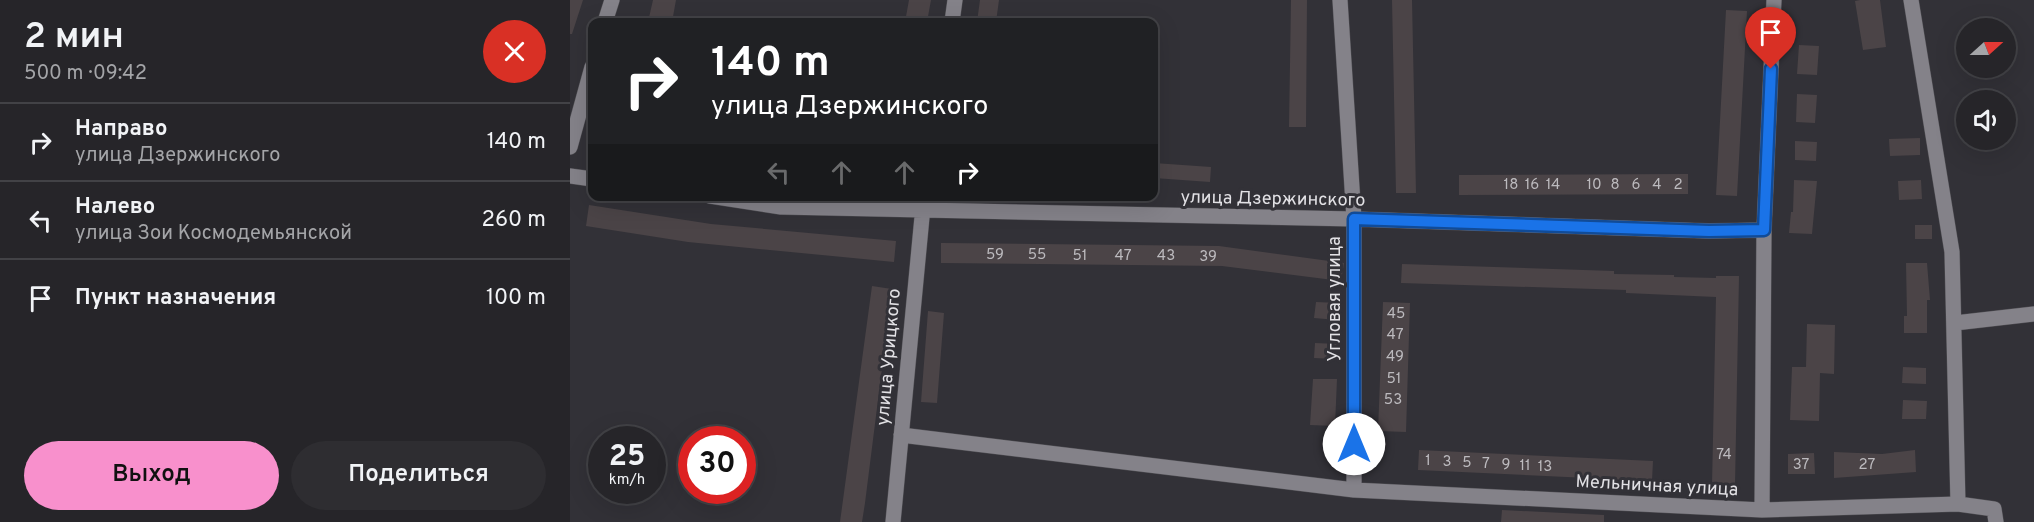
<!DOCTYPE html>
<html lang="ru">
<meta charset="utf-8">
<style>
body{margin:0;font-family:Overpass,sans-serif;background:#2e2d31;color:#f1f3f6;height:100vh;display:flex;flex-direction:column;font-size:22px;white-space:nowrap}
*{box-sizing:border-box;margin:0}
p{font-size:20px;color:#a4a5a8}
.icon{flex:none;width:33px;height:33px;fill:none;stroke:currentColor;stroke-width:2;stroke-linecap:round;stroke-linejoin:round}
.map{position:relative;flex:1;overflow:hidden}
.sheet{display:flex;flex-direction:column;background:#262529;width:570px}
.sheet>*{flex:none}
.top-card{position:absolute;left:18px;top:18px;width:570px;height:183px;border-radius:12px;box-shadow:0 6px 24px #0002,0 0 0 2px #424246;background:#202124;color:#fff;overflow:hidden}
.needle{width:39px;rotate:69deg}
.tools{position:absolute;left:1386px;top:18px;display:grid;gap:12px}
.tools a{display:grid;place-items:center;width:60px;height:60px;border-radius:50%;background:#262529;box-shadow:0 6px 24px #0002,0 0 0 2px #424246;font-size:30px}
.speed{position:absolute;left:18px;top:426px;display:flex;gap:12px;font-size:30px;font-weight:700;text-align:center}
.speed>*{display:grid;place-content:center;width:78px;height:78px;border-radius:50%;background:#262529;box-shadow:0 6px 24px #0002,0 0 0 2px #424246;line-height:1}
.speed small{font-size:15px;font-weight:400}
.speed .limit{border:9px solid #d22;background:#fff;color:#111}
.pin{position:absolute;display:grid;place-items:center;width:51px;height:51px;color:#fff;margin:-62px -26px;border-radius:50% 50% 50% 0;rotate:-45deg;box-shadow:0 0 6px #0007}
.pin .icon{rotate:45deg}
.me{position:absolute;width:66px;margin:-33px;rotate:0deg;stroke-linejoin:round;filter:drop-shadow(0 0 4px #0008)}
.turn{display:flex;align-items:center;gap:21px;height:126px;padding:0 24px;font-size:27px}
.turn .icon{width:78px;height:78px;stroke-width:2.5}
.turn b{display:block;font-size:42px;line-height:51px}
.lanes{display:flex;align-items:center;height:57px;padding:0 24px;background:#0003;justify-content:center;gap:30px;direction:ltr}
.lanes .off{opacity:.35}
.round{display:grid;place-items:center;flex:none;width:63px;height:63px;border-radius:32px;background:#2e2d31}
.overview{display:flex;align-items:center;justify-content:space-between;height:102px;padding:0 24px}
h1{font-size:36px;font-weight:600;line-height:45px}
.action{display:flex;gap:12px;margin-top:auto;padding:12px 24px}
.action a{flex:1;height:69px;border-radius:36px;background:#f890cc;color:#111;font-size:24px;font-weight:600;line-height:69px;text-align:center}
.action a+a{background:#2e2d31;color:#f1f3f6}
ul{padding:0;list-style:none}
li{display:flex;align-items:center;gap:18px;height:78px;padding:0 24px;border-top:2px solid #424246}
li div{flex:1}
li b{display:block;font-size:22px}
li em{font-style:normal}
main{display:flex;flex:1;min-height:0}
.map>svg:first-child{display:block}
</style>
<main>
<section class="sheet">
<div class="overview"><div><h1>2 мин</h1><p>500 m · 09:42</p></div><a class="round" style="background:#d93025;color:#fff"><svg class="icon" aria-label="close" viewBox="0 0 24 24"><path d="M6 6l12 12M18 6L6 18"/></svg></a></div>
<ul>
<li><svg class="icon" aria-label="right" viewBox="0 0 24 24"><path d="M7 20v-9h11M14 6l5 5-5 5"/></svg><div><b>Направо</b><p>улица Дзержинского</p></div><em>140 m</em></li>
<li><svg class="icon" aria-label="left" viewBox="0 0 24 24"><path d="M17 20v-9H6M10 6l-5 5 5 5"/></svg><div><b>Налево</b><p>улица Зои Космодемьянской</p></div><em>260 m</em></li>
<li><svg class="icon" aria-label="arrive" viewBox="0 0 24 24"><path d="M6 21V4h12l-3 4 3 4H6"/></svg><div><b>Пункт назначения</b></div><em>100 m</em></li>
</ul>
<div class="action"><a>Выход</a><a>Поделиться</a></div>
</section>
<div class="map">
<svg width="1464" height="522" viewBox="0 0 1464 522">
<rect width="100%" height="100%" fill="#323137"/>
<path fill="#4b4447" d="M0,0H13L2,34H0Z
M83,0H106L102,22H78Z
M339,0H361L357,22H335Z
M410,0H429L426,22H407Z
M721,0H737L736,127H719Z
M822,0H842L846,193H826Z
M1290,0H1310L1316,47L1293,50L1285,1Z
M1156,10L1177,11L1167,196L1146,195Z
M1229,45L1249,46L1247,75L1227,74Z
M1227,94L1247,95L1245,123L1226,122Z
M1350,138V155L1320,156L1319,139Z
M1225,141L1247,142L1246,161L1225,160Z
M584,163L641,167L640,182L584,178Z
M1118,174V194L889,195V175Z
M1224,180L1247,181L1242,234L1219,233L1221,212H1223Z
M1351,180L1352,199L1329,200L1328,181Z
M19,205L141,224L326,241L324,262L118,242L16,226Z
M1345,225H1362V239H1345Z
M371,243L649,246L774,263L771,281L652,266L371,263Z
M1336,263H1357L1360,300H1357V333H1334V316H1337Z
M832,264L1044,271V274L1104,275V277L1146,278V276H1169L1165,485H1142L1146,297L1056,293V290L831,283Z
M302,286L322,289L295,503L292,522H270Z
M746,302L768,303L767,320L744,318Z
M813,302L840,303L836,432L808,431Z
M358,311L374,313L367,403L351,402Z
M1237,324L1265,325L1264,374L1250,373L1249,421L1220,420L1222,367H1236Z
M745,343L767,344L766,359L744,358Z
M1333,367L1356,368V384L1332,383Z
M743,379H767L765,426L740,425Z
M1333,400L1357,401L1356,419H1332Z
M849,450L1083,461L1082,481L848,470Z
M1345,450L1346,472L1264,478V452L1312,454Z
M1244,453L1245,474H1218V454Z
M932,510L1034,515V522H931Z"/>
<g fill="none" stroke-linecap="round" stroke-linejoin="round">
<defs>
<path id="minor" d="M770,0L784,219V490
M1341,0L1382,252L1388,504L1424,509L1426,522
M35,22L42,0
M382,22L385,0
M0,147L22,67
M0,176L22,179
M140,196L211,207L784,219L1139,231L1194,230
M1385,323L1464,314
M331,435L784,490L1192,510L1388,504
M1192,510L1194,230L1204,0
M323,522L354,196"/>
</defs>
<use href="#minor" stroke="#4e4d52" stroke-width="16"/>
<use href="#minor" stroke="#848289" stroke-width="15"/>
</g>
<g fill="none" stroke-linecap="round" stroke-linejoin="round">
<defs>
<path id="route" d="M784,444V219L1139,231L1194,230L1201,69"/>
</defs>
<use href="#route" stroke="#114b97" stroke-width="15"/>
<use href="#route" stroke="#1a73e8" stroke-width="10"/>
</g>
<g text-anchor="middle" stroke-width="6" stroke-linejoin="round" paint-order="stroke">
<g font-size="15" fill="#bcbabe">
<text x="941" y="189">18</text>
<text x="962" y="189">16</text>
<text x="983" y="189">14</text>
<text x="1024" y="189">10</text>
<text x="1045" y="189">8</text>
<text x="1066" y="189">6</text>
<text x="1087" y="189">4</text>
<text x="1108" y="189">2</text>
<text x="425" y="259">59</text>
<text x="467" y="259">55</text>
<text x="510" y="260">51</text>
<text x="553" y="260">47</text>
<text x="596" y="260">43</text>
<text x="638" y="261">39</text>
<text x="826" y="318">45</text>
<text x="825" y="339">47</text>
<text x="825" y="361">49</text>
<text x="824" y="383">51</text>
<text x="823" y="404">53</text>
<text x="1154" y="459">74</text>
<text x="858" y="465">1</text>
<text x="877" y="466">3</text>
<text x="897" y="467">5</text>
<text x="916" y="468">7</text>
<text x="936" y="469">9</text>
<text x="1231" y="469">37</text>
<text x="1297" y="469">27</text>
<text x="955" y="470">11</text>
<text x="975" y="471">13</text>
</g>
<g font-size="18" fill="#e2e1e5" stroke="#323137">
<text transform="translate(703 198) rotate(1)" y="6">улица Дзержинского</text>
<text transform="translate(764 299) rotate(-90)" y="6">Угловая улица</text>
<text transform="translate(318 357) rotate(-85)" y="6">улица Урицкого</text>
<text transform="translate(1087 485) rotate(3)" y="6">Мельничная улица</text>
</g>
</g>
</svg>
<div class="tools">
<a><svg class="needle" viewBox="-14 -14 28 28"><path d="M0-13l5 13h-10z" fill="#e53935"/><path d="M0 13l5-13h-10z" fill="#a4a5a8"/></svg></a>
<a><svg class="icon" aria-label="sound" viewBox="0 0 24 24"><path d="M4 9h4l5-4v14l-5-4H4zM17 9q2 3 0 6"/></svg></a>
</div>
<div class="speed"><div>25<small>km/h</small></div><div class="limit">30</div></div>
<div class="pin" style="left:1201px;top:69px;background:#d93025"><svg class="icon" aria-label="arrive" viewBox="0 0 24 24"><path d="M6 21V4h12l-3 4 3 4H6"/></svg></div>
<svg class="me" style="left:784px;top:444px" viewBox="-20 -20 40 40"><circle r="19" fill="#fff"/><path d="M0-13L10 11 0 6-10 11z" fill="#1a73e8"/></svg>
<div class="top-card">
<div class="turn"><svg class="icon" aria-label="right" viewBox="0 0 24 24"><path d="M7 20v-9h11M14 6l5 5-5 5"/></svg><div><b>140 m</b>улица Дзержинского</div></div>
<div class="lanes"><svg class="icon off" aria-label="left" viewBox="0 0 24 24"><path d="M17 20v-9H6M10 6l-5 5 5 5"/></svg><svg class="icon off" aria-label="ahead" viewBox="0 0 24 24"><path d="M12 20V5M6 11l6-6 6 6"/></svg><svg class="icon off" aria-label="ahead" viewBox="0 0 24 24"><path d="M12 20V5M6 11l6-6 6 6"/></svg><svg class="icon" aria-label="right" viewBox="0 0 24 24"><path d="M7 20v-9h11M14 6l5 5-5 5"/></svg></div>
</div>
</div>
</main>
